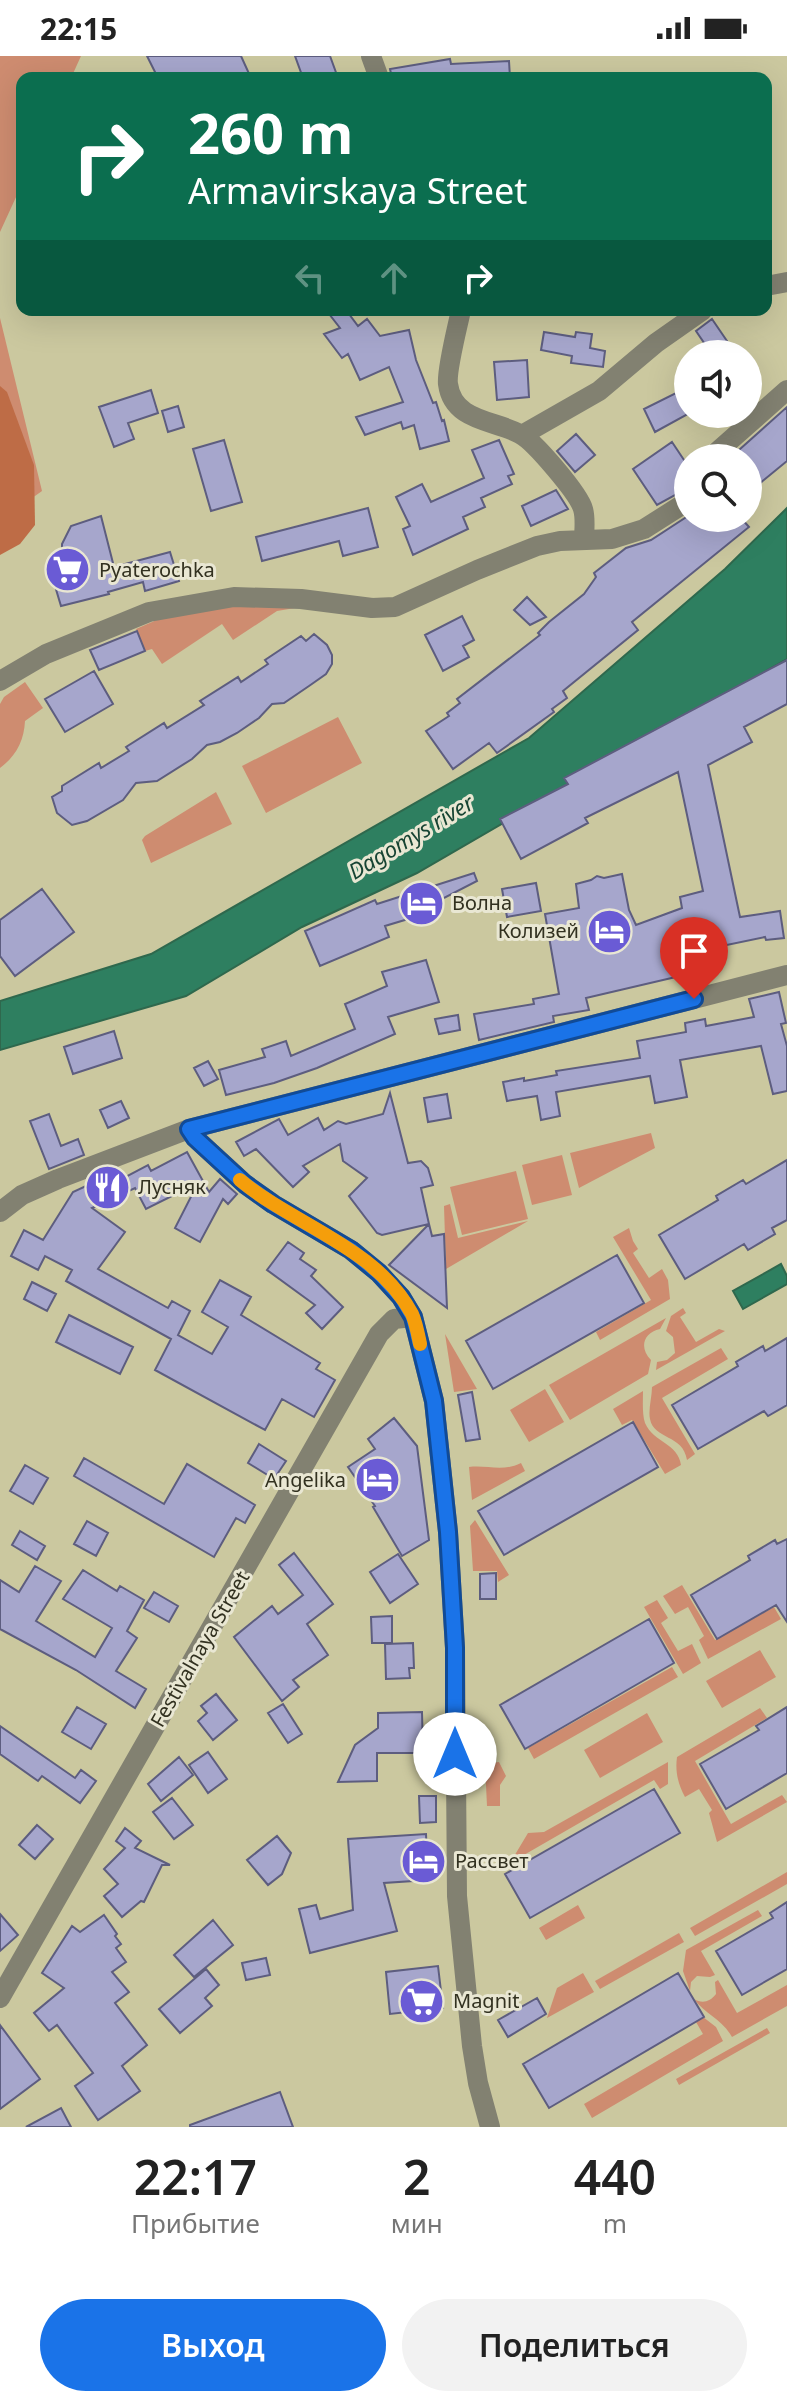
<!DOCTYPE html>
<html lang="ru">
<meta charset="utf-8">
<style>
body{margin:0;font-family:"Noto Sans",sans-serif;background:#f2f2f2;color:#222;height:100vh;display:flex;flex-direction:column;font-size:30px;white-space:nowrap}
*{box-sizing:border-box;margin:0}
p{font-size:26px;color:#767676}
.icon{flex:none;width:44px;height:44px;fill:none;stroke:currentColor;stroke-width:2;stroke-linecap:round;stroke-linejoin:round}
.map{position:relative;height:2071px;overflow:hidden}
.sheet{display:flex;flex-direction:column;background:#fff;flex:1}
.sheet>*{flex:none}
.top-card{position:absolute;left:16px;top:16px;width:756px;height:244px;border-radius:16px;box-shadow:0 8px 32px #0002;background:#0b6e4f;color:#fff;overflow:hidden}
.controls{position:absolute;left:674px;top:284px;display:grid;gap:16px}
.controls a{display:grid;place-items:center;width:88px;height:88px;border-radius:50%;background:#fff;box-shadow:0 8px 32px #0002;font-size:40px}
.pin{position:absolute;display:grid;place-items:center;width:68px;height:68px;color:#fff;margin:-82px -34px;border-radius:50% 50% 50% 0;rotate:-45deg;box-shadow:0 0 8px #0007}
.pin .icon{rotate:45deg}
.me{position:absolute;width:88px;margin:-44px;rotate:0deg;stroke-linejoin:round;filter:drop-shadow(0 0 6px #0008)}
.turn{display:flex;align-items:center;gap:28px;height:168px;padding:0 40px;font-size:36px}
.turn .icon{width:104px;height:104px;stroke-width:2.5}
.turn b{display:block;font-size:56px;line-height:68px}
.lanes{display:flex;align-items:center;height:76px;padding:0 40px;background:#0003;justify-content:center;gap:40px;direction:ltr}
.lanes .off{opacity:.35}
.eta{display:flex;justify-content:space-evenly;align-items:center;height:136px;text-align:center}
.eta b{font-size:48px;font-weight:600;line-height:56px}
.cta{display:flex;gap:16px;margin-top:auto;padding:16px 40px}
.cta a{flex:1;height:92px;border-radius:48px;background:#1a73e8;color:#fff;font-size:32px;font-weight:600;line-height:92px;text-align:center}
.cta a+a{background:#f2f2f2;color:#222}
.status{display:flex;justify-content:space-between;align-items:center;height:56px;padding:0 40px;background:#fff;direction:ltr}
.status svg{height:22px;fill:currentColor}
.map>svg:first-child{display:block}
</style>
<div class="status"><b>22:15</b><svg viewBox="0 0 49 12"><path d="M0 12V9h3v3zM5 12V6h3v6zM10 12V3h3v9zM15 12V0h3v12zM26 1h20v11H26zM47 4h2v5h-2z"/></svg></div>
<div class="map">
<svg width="787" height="2071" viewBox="0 0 787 2071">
<rect width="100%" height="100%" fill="#cbc89f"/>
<path fill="#ce8c70" d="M0,0H81L71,22H22V128L0,176Z
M0,262L42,435L0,465Z
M281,545L295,552L277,555L233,584L222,568L162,608L152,593L145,595L136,573L175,556Z
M25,626L43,652L25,665C24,685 16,700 0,712V648L4,641Z
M338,661L362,707L266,757L242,710Z
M216,736L232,768L151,807L142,784L145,780Z
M651,1077L655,1092L579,1132L570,1097Z
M562,1099L572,1139L532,1149L522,1109Z
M516,1115L528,1163L462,1179L450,1131Z
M450,1148L458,1182L528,1165L446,1213L444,1150Z
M629,1172L633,1185L638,1193L633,1197L649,1222L662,1213L668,1224L670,1243L600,1284L596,1276L651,1244L613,1181Z
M683,1252L686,1257L680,1261L696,1286L719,1273L725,1275L656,1314L657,1306L667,1304L675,1297L673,1281L666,1275L671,1260Z
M666,1262L660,1273C643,1277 639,1292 651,1304L648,1318L570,1364L549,1329Z
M445,1278L477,1333L454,1336Z
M721,1292L728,1303L662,1342L695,1398L687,1404C683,1378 654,1384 650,1363C648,1354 652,1341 652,1331Z
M545,1333L564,1366L529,1386L510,1354Z
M643,1335C643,1345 642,1358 645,1367C654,1387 678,1387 681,1409L665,1418L632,1364L622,1369L613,1353Z
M521,1407L525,1415L472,1444L469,1411C488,1409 503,1416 521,1407Z
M475,1464L509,1519L498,1526L497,1515H473L470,1470Z
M682,1529L715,1584L774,1551L781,1563L708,1603L699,1584L704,1580L688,1551L675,1558L663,1540Z
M657,1544L668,1562L661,1567L678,1595L692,1588L701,1607L683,1618L644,1551Z
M760,1594L776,1621L722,1652L706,1625Z
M672,1611L678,1621L534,1703L528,1692Z
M760,1652L767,1662L695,1705L731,1768L782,1739L787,1746L717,1786L709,1757L712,1754L699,1733L685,1741C678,1728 675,1716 677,1701Z
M647,1657L663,1686L600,1722L584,1694Z
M499,1706L506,1720L500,1729V1750H487L485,1708Z
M668,1706V1728L660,1733L654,1724L510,1807L528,1777L544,1776Z
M787,1816V1828L695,1880L690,1872Z
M578,1849L585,1862L546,1884L539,1872Z
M758,1854L762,1860L701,1895L715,1919L710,1921L697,1920L691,1926L690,1935L683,1915L686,1894Z
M679,1877L684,1886L600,1933L595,1925Z
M583,1917L594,1936L547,1962L557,1932Z
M718,1924L737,1957L787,1929V1950L732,1981C722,1963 705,1958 694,1943C702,1948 710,1946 716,1938L715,1926Z
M685,1947L716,1971L723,1985L592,2062L584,2048L703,1978Z
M767,1972L770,1977L679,2029L676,2023Z"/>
<path fill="#be6c46" d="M0,330L7,336L34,409L35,469L20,488L0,499Z"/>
<path fill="#2e7f60" stroke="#2f684d" stroke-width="2" d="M787,452V603L417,817L302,871L186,940L0,994V945L151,898L529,682L725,513Z
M781,1208L787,1220V1228L743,1253L733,1235Z"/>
<path fill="#a6a6cc" stroke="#5d5d7f" stroke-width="2" d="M147,0H241L251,22H158Z
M295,0H330L338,22H303Z
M450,3L451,8L509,5L510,22H392L390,13Z
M326,254H346L358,270L367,263L380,280L409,274L416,304L433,347L436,346L442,365L444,364L449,385L420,393L414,369L403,373L401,366L365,379L356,361L403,346L389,311L360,324L348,298L342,302L324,278L340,272Z
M712,263L727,285L711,297L696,275Z
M544,276L575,281L576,276L592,278L590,292L605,295L603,311L571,307L572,300L541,294Z
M527,304L529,341L497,344L494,306Z
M688,331V358L655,376L644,353Z
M151,334L158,357L128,367L134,383L114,391L99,351Z
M178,350L184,371L168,376L162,355Z
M787,351V405L748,437V402H730Z
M576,378L595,399L575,416L557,395Z
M224,384L242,446L211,455L193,393Z
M499,384L514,418L508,420L512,428L481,442L485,451L463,461L468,473L413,499L403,473L410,470L396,441L422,428L431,446L484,422L472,394Z
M672,386L688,410V432L657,449L633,413Z
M556,434L568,453L531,470L522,450Z
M368,452L378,491L343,500L339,485L262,505L256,481Z
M101,460L114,511L170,496L179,525L145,535L143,526L108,536L109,538L61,550L52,520L62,498V488L71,470Z
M688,460L741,462L749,471L632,566L638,574L563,635L567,642L552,653L554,656L497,697L489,687L453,713L426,675L449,660L447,657L460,647L457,643L540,579L538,577L549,566L584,538L596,521L594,517L626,492L651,484Z
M527,541L546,561L530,569L514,554Z
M462,560L474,584L463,590L469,601L443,615L425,579Z
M137,575L145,595L99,614L90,594Z
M314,578L327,589L332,599V608L326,618L309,630L284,647L272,648L259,662L237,677L220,686L207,689L192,703L157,725L136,727L123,744L87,765L72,769L57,757L52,741L62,735V730L99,707L101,712L129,695L126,691L164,667L167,672L204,649L200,645L238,621L241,626L268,608L265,604L301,580L306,585Z
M787,604V648L744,671L752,686L708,709L740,861L780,855L784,882L766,884L765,881L688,897L693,917L586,942L589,954L553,960L554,966L479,984L474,958L534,948L533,943L559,938L545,858L579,852L576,828L591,824L597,820L604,822L622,818L629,854L636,869L682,852L680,841L703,835L678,716L585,762L588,767L521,803L500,763L568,728L564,722Z
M94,615L113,648L65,676L45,643Z
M474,817L477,825L436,846L438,854L385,870L389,881L320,910L305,875L375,844L377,848Z
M536,827L541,855L507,861L502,833Z
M42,833L74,876L15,920L0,900V864Z
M426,904L439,946L388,961L395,978L317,1012L274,1027L226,1039L219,1014L265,1001L262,993L286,985L291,1000L355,973L345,948L387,930L382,916Z
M779,936L786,967L781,968L787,990V1035L773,1038L761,990L680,1004L687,1041L655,1047L650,1020L556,1036L560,1060L541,1064L537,1040L507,1045L503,1026L524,1022V1025L557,1019L556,1015L640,1002L637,985L686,976L685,967L705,963L706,970L754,961L749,943Z
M458,959L460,974L439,978L435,963Z
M114,975L122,1002L73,1018L64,991Z
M208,1005L218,1023L204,1030L194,1012Z
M390,1037L408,1107L421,1105L428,1112L433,1129L421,1132L429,1168L382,1179L377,1177L349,1140L367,1122L343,1105L340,1088L303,1110L309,1116L293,1131L256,1093L244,1100L236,1086L279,1063L288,1079L318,1062L324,1074L338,1065L346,1068L383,1058Z
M447,1038L451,1062L428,1066L424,1042Z
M121,1045L129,1062L108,1072L100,1054Z
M49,1058L61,1090L78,1083L84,1099L49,1113L30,1065Z
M187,1096L209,1136L220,1123L237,1138L228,1148L223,1143L200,1186L175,1172L198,1127L146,1153L135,1132L92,1152L125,1176L98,1213L168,1252L172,1245L190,1255L178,1279L212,1298L228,1271L202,1256L220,1224L251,1241L241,1259L320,1307L316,1313L335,1324L314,1361L282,1343L265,1374L155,1314L171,1283L66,1225L72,1214L45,1200L38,1214L11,1200L24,1174L43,1184L73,1136L116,1116L120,1124L148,1109L151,1115Z
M787,1104V1164L772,1172L775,1178L748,1194L744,1188L685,1223L659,1179L718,1144L716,1140L743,1124L746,1128Z
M429,1168L432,1180L444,1178L447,1252L389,1209Z
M288,1186L304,1197L300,1203L316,1214L311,1220L343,1251L322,1273L306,1257L315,1249L267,1214Z
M617,1199L644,1247L493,1333L466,1285Z
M32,1226L56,1238L47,1255L24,1243Z
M69,1259L133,1291L120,1318L56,1286Z
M787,1282V1349L768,1360L764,1355L698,1393L672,1349L738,1310L736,1306L763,1290L765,1295Z
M472,1336L480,1383L466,1385L458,1339Z
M394,1362L417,1390L429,1484L402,1500L373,1451L375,1450L348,1411L375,1393L368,1383Z
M633,1366L658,1411L504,1499L478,1455Z
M259,1388L286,1405L274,1423L248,1407Z
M84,1402L164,1448L187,1408L255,1449L245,1467L236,1462L214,1501L74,1420Z
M25,1409L48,1422L33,1448L10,1435Z
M87,1465L108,1477L96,1500L74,1488Z
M20,1475L45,1490L37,1504L12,1489Z
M787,1483V1566L776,1549L717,1583L691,1539L750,1504L748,1500L775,1484L777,1488Z
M294,1497L333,1548L307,1568L328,1599L293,1624L299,1631L282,1645L234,1581L272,1550L278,1558L303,1539L279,1509Z
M398,1498L418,1528L390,1547L370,1516Z
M35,1510L61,1525L36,1565L95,1601L112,1572L63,1543L83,1514L117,1535L120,1530L144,1544L127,1575L137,1582L116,1615L146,1633L135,1652L76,1614L0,1573V1524L19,1536Z
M496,1517V1543H480V1518Z
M154,1536L178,1550L169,1566L144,1552Z
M392,1560V1587H372L371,1561Z
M649,1563L674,1607L525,1693L500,1649Z
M413,1587L414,1612H409L410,1622L386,1623L385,1588Z
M216,1638L237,1664L213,1684L198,1665L207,1657L201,1650Z
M283,1648L302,1678L288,1687L268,1657Z
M77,1651L106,1668L91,1693L62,1676Z
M787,1651V1717L726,1753L700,1708L759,1674L756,1670Z
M422,1656L423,1697H377V1725L338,1726L355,1689L378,1672V1657Z
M0,1670L75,1722L81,1714L96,1725L80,1747L42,1720L38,1725L0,1698Z
M208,1696L227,1723L208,1737L189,1709Z
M179,1701L193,1719L161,1745L148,1728Z
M654,1733L680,1777L530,1862L505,1818Z
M419,1740H436V1766L420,1767Z
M172,1742L193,1769L174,1783L153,1756Z
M37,1769L53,1783L35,1803L19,1789Z
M125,1772L141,1785L135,1792L170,1809H162L144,1846L141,1845L122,1861L104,1840L118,1828L104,1813L125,1792L116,1785Z
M426,1778L428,1824L384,1827L397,1875L310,1897L299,1853L316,1849L320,1863L353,1854L348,1783Z
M277,1780L291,1797L282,1818L268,1829L247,1804Z
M787,1846V1913L742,1939L716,1895L773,1862L770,1857Z
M0,1858L18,1879L0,1895Z
M104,1859L117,1878L115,1880L121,1888L116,1892L126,1906L112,1916L129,1936L115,1947L147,1989L122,2010L140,2035L98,2064L75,2030L93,2017L57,1969L49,1975L34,1957L64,1932L42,1917L72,1870L80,1876Z
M213,1864L233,1889L194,1921L174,1899Z
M266,1902L270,1919L246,1924L242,1907Z
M438,1910L443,1952L390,1958L386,1916Z
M206,1913L219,1929L205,1942L212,1950L180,1977L159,1953Z
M678,1917L704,1961L549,2052L523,2008Z
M537,1942L546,1958L508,1981L498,1964Z
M0,1969L40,2023L0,2053Z
M280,2036L293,2071H190V2069Z
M61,2052L71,2071H26Z"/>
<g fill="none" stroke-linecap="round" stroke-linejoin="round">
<path stroke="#828171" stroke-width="20" d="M371,0L379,22
M766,230L787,226
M461,254C458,269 446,315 448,328C453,366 495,364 520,378C534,385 579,438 583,453C586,463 584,475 584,484
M522,379L599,335L656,287L703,254
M710,402L787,334
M0,625L46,598L149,556L234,541L301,543L372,552L395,551L477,514L537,490L560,485L612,483L644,473L688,445
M189,1073L195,1082L245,1128L273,1148L351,1194L379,1217L401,1241L413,1261L434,1345L448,1476L455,1592L457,1840L472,1990L478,2027L490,2071
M0,1156L22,1139L58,1123L189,1073L787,919
M0,1942L379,1278L394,1263L413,1261"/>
</g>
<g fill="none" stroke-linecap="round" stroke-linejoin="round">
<defs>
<path id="route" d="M455,1698V1592L448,1476L434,1345L413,1261L401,1241L379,1217L351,1194L273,1148L245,1128L195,1082L189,1073L694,943"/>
</defs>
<use href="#route" stroke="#114b97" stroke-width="20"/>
<use href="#route" stroke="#1a73e8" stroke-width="14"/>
<path stroke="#f59e0b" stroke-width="14" d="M240,1124C295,1170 376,1191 412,1258C416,1267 418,1278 420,1288"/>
</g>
<defs>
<symbol id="supermarket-disc" viewBox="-11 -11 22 22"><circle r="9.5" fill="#6a5bd5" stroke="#e9e7d3"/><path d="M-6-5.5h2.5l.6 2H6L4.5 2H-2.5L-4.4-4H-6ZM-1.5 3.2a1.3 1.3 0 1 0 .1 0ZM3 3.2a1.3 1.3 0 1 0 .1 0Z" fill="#fff"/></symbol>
<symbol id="hotel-disc" viewBox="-11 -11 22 22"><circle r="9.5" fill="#6a5bd5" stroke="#e9e7d3"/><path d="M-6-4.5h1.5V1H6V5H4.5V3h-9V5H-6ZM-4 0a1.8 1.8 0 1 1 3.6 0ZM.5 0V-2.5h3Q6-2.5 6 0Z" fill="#fff"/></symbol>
<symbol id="restaurant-disc" viewBox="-11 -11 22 22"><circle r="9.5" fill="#6a5bd5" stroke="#e9e7d3"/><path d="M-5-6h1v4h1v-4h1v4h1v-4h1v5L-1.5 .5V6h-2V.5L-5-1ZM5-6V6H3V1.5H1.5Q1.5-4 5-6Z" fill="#fff"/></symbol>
</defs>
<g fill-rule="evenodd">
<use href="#supermarket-disc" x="42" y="488" width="51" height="51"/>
<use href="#hotel-disc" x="396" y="822" width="51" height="51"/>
<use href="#hotel-disc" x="584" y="850" width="51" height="51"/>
<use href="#restaurant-disc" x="82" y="1106" width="51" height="51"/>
<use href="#hotel-disc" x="352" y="1398" width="51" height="51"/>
<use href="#hotel-disc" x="398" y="1780" width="51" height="51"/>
<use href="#supermarket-disc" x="396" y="1920" width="51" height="51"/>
</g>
<g text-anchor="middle" stroke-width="6" stroke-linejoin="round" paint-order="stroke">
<g font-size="20" fill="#323120" stroke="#e9e7d3" text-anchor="start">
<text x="99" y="521">Pyaterochka</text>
<text x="452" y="854">Волна</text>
<text x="579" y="882" text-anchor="end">Колизей</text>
<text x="138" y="1138">Лусняк</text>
<text x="346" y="1431" text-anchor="end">Angelika</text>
<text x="455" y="1812">Рассвет</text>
<text x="453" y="1952">Magnit</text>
</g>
<g font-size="20" fill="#323120" stroke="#e9e7d3">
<text transform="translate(200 1593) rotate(-60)" y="7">Festivalnaya Street</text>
</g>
<g font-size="22" font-style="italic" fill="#174433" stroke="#e9e7d3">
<text transform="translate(411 781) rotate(-31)" y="8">Dagomys river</text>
</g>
</g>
</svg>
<div class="controls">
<a><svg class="icon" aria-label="sound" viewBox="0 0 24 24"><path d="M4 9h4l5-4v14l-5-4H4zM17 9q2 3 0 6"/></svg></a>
<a><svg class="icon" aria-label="search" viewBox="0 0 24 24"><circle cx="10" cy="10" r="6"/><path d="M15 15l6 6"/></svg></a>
</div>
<div class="pin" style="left:694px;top:943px;background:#d93025"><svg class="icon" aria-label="arrive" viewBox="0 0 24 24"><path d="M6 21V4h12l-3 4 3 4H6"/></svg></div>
<svg class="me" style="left:455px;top:1698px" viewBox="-20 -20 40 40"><circle r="19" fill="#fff"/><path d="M0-13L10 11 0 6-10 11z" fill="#1a73e8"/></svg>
<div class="top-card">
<div class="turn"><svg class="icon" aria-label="right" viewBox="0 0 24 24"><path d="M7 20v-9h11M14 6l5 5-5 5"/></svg><div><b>260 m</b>Armavirskaya Street</div></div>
<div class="lanes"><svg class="icon off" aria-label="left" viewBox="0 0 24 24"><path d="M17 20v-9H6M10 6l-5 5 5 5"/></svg><svg class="icon off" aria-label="ahead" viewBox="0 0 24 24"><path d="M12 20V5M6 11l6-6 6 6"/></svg><svg class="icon" aria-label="right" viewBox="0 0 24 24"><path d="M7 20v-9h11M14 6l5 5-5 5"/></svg></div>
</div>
</div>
<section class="sheet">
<div class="eta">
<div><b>22:17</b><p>Прибытие</p></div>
<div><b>2</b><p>мин</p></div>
<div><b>440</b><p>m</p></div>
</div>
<div class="cta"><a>Выход</a><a>Поделиться</a></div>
</section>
